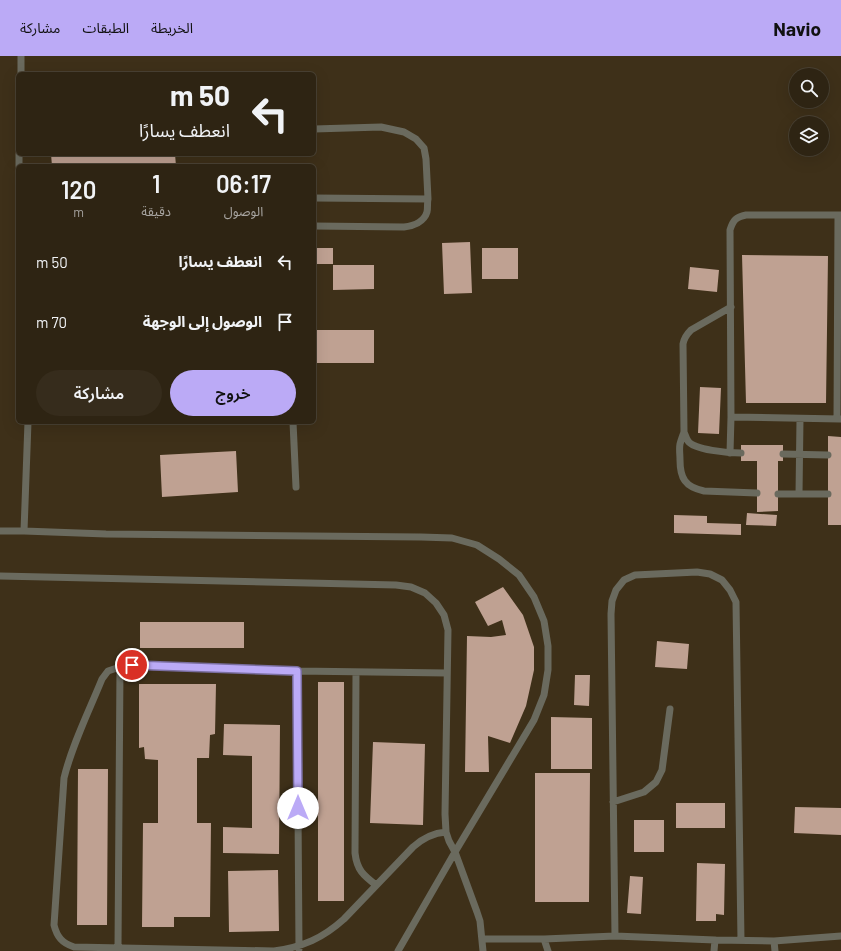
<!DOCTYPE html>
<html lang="ar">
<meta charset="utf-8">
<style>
body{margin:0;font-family:Barlow,"Noto Sans Arabic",sans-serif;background:#362c1c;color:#f1f3f6;direction:rtl;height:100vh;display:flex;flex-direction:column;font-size:15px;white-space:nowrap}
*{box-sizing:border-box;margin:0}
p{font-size:13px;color:#a7a4a0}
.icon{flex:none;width:22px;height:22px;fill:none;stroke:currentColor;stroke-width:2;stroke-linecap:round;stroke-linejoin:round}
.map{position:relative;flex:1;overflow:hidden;direction:ltr}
.drawer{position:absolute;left:16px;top:108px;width:300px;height:260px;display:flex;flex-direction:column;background:#2e2413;border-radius:6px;box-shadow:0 4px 16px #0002,0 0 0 1px #494133;direction:rtl}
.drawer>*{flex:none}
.banner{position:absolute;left:16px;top:16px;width:300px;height:84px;border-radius:6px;box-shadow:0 4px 16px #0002,0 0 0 1px #494133;direction:rtl;background:#2e2413;color:#f1f3f6;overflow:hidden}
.buttons{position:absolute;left:789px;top:12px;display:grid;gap:8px}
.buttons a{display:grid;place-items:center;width:40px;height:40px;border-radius:50%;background:#2e2413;box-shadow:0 4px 16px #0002,0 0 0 1px #494133;font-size:20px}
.pin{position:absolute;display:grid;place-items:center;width:34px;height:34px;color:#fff;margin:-17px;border:2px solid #fff;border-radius:50%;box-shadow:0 1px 4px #0007}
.me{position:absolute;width:44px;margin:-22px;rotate:0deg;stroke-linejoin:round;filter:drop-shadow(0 0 3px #0008)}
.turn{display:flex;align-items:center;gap:14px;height:84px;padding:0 20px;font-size:18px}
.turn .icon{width:52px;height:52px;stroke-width:2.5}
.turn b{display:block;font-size:28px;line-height:34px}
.eta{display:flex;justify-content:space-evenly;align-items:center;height:68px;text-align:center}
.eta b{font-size:24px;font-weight:600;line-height:28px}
.primary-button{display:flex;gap:8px;margin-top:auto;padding:8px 20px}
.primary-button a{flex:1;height:46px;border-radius:24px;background:#bbaaf6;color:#111;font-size:16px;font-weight:600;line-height:46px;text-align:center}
.primary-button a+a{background:#362c1c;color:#f1f3f6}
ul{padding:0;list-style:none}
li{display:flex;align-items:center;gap:12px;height:60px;padding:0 20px}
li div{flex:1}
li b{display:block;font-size:15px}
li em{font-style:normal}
header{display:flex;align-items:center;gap:24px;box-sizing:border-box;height:56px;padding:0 20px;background:#bbaaf6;color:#111}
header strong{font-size:19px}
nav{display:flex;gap:22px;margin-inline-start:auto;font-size:14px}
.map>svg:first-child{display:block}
</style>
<header>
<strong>Navio</strong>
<nav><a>الخريطة</a><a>الطبقات</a><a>مشاركة</a></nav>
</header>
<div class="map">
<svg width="841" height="895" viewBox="0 0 841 895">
<rect width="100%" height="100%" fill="#3e3019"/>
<path fill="#bfa192" d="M51,98H175L176,110H52Z
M470,186L472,237L444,238L442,187Z
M314,192H333V208H314Z
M482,192H518V223H482Z
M742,199L828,200L826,347H746Z
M333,209H374V233L333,234Z
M690,211L719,214L717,236L688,233Z
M314,274H374V307H314Z
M700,331L721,332L719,378L698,377Z
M828,380L841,381V469H828Z
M741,389H783V405H778V455L757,456V405H741Z
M236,395L238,436L162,441L160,399Z
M747,457L777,459L776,470L746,469Z
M674,459L707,460V467L741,468V479L674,477Z
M503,531L523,559L534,591V614L526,650L510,687L488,680L489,716H465L467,580L491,581L506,579L502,564L488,570L475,546Z
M140,566H244V592H140Z
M657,585L689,588L687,613L655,611Z
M575,619H590L589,650L574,649Z
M318,626H344V845H318Z
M139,628H216L215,678L210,679L209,702H197V767H211L210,861H174V871H142L143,767H158V704L145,703L144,691L139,692Z
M551,661L592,662V713H551Z
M224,668L280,669L279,798L223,797V771L252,772V700L223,699Z
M373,686L425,688L423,769L370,767Z
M78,713H108L107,869H77Z
M535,717H590L589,846H535Z
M676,747H725V772H676Z
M795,751L841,752V779L794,777Z
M634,764H664V796H634Z
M697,807L725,808L724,859L716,858V865H696Z
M278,814L279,875L229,876L228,815Z
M630,820L643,821L641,858L627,857Z"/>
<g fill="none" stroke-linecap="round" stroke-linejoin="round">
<path stroke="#6a6a5e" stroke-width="7" d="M21,18V0
M314,73L381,71L404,76L416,83L424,92L426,103L428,143
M19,110V98
M314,142L428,143C427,147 428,152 427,156C424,166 413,170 404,171L314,170
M731,251L691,274C687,278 684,282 683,288L684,376C683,379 681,384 680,388C679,393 680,398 680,404C680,422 685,431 704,435L757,437
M731,361L840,363
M837,363L838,159
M293,366L296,431
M684,376C685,378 686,382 688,385C694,394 729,397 741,397
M730,397L731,361L730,174C733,164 736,161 746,159H841
M783,398L828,399
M778,438H828
M799,438L800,363
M0,475H24L106,478L421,481L452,482L477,489L499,503L519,519L534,541L544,565L548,590V614L544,639L534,664L455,796L398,895
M24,475L28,366
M0,520L396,529L411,531L425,537L436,547L444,559L448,574L445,758L446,776L449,785L455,796L477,856L480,865L483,895
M297,615L299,893
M356,616L355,797C357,814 363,819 376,829
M613,746L644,736L656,726L662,714L670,653
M446,776C433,777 423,782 413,791L344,863C323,882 303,891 274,895L74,891C62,887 57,881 54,869L64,722C72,689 89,655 102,623L108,615L120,611L132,609L297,615L447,617
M615,880L611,558L612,545L616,534L624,524L635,519L697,516L710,518L722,524L730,534L736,546L741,884
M483,883H544L615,880L715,884L774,885L841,880
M544,883L548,895
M774,885L775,895
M118,892L120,611
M714,895L715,884"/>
</g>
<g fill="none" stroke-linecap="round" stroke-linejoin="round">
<defs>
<path id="route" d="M132,609L297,615L298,752"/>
</defs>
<use href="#route" stroke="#7a6ea0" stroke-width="10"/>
<use href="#route" stroke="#bbaaf6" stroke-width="7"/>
</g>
</svg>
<div class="buttons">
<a><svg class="icon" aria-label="search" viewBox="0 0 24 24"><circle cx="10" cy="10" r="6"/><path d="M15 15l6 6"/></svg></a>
<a><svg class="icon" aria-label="layers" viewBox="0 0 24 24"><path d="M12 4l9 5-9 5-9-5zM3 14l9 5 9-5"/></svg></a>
</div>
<div class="pin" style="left:132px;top:609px;background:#d93025"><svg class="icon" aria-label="arrive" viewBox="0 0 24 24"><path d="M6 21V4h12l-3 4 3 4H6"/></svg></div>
<svg class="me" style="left:298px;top:752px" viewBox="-20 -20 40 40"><circle r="19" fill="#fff"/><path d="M0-13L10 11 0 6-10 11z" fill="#bbaaf6"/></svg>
<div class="banner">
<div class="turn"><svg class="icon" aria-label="left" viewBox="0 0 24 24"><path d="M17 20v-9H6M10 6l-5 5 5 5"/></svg><div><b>50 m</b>انعطف يسارًا</div></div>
</div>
<section class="drawer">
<div class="eta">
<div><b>06:17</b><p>الوصول</p></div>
<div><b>1</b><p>دقيقة</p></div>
<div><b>120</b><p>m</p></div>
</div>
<ul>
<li><svg class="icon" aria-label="left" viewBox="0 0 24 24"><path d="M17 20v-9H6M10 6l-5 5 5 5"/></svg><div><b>انعطف يسارًا</b></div><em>50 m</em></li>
<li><svg class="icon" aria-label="arrive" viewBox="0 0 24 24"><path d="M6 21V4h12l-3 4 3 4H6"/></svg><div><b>الوصول إلى الوجهة</b></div><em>70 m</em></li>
</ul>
<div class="primary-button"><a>خروج</a><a>مشاركة</a></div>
</section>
</div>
